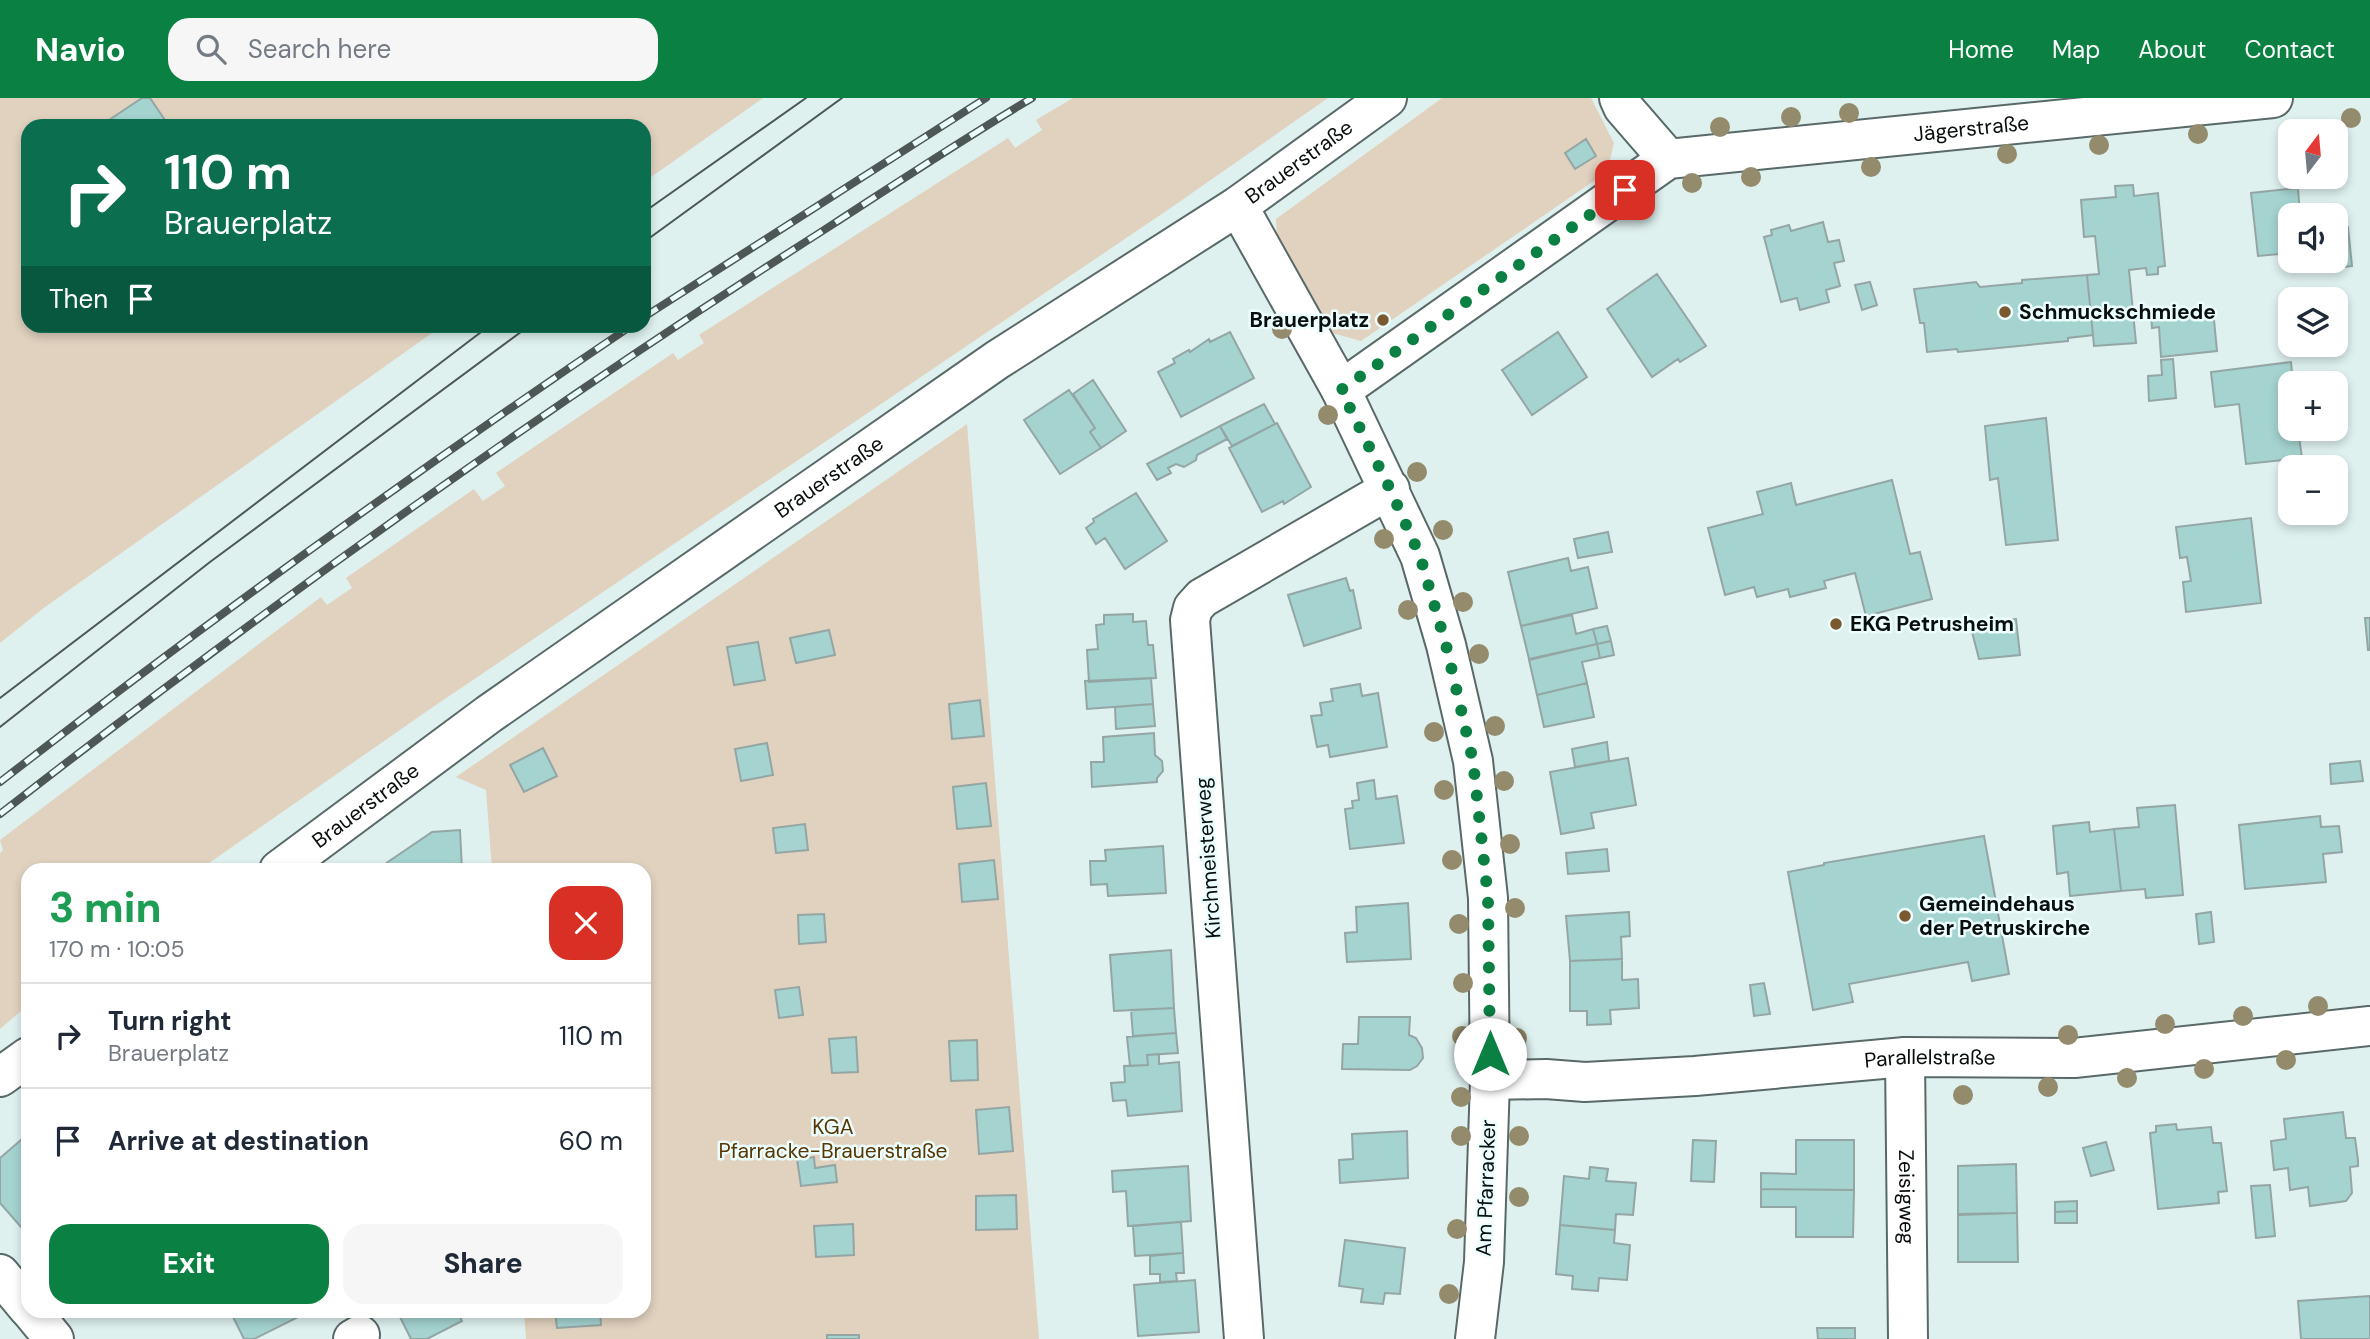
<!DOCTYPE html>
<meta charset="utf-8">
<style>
body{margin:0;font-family:"DM Sans",sans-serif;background:#f6f6f7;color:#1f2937;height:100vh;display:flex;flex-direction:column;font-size:26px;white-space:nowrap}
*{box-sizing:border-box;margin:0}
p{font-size:23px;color:#747a83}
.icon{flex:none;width:38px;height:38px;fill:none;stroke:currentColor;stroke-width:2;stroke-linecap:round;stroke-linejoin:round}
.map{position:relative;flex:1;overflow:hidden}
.details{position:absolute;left:21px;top:765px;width:630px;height:455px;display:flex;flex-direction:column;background:#fff;border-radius:21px;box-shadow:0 4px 10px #0003}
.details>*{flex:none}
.guide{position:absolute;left:21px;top:21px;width:630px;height:214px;border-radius:21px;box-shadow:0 4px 10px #0003;background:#0b6e4f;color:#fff;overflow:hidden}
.needle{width:46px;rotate:16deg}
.buttons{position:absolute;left:2278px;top:21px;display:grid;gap:14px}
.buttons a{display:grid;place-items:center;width:70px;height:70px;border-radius:14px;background:#fff;box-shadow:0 4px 10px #0003;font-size:35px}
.pin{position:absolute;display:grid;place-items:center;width:60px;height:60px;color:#fff;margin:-30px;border-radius:14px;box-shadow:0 4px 10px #0006}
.me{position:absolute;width:77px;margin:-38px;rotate:0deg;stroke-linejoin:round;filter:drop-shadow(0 0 5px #0008)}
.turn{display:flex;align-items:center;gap:24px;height:147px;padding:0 28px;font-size:32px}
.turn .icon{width:91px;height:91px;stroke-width:2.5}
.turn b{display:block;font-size:49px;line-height:60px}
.then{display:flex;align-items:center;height:66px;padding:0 28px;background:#0003;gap:14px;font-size:26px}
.round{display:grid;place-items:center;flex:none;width:74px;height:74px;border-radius:21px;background:#f6f6f7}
.head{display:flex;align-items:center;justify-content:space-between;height:119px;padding:0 28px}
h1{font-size:42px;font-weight:800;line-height:52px;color:#1e9e55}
.primary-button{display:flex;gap:14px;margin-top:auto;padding:14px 28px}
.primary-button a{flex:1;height:80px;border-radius:21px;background:#0b8043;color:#fff;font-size:28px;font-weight:800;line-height:80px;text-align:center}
.primary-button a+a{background:#f6f6f7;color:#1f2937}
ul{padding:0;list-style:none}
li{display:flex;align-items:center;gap:21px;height:105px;padding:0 28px;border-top:2px solid #e0e1e3}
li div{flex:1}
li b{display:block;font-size:26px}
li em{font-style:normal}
header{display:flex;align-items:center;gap:42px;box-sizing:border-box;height:98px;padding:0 35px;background:#0b8043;color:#fff}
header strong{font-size:33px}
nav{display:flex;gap:38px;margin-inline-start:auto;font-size:24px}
.search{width:490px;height:63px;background:#f6f6f7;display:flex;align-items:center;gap:18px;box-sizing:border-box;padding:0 24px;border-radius:21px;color:#747a83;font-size:26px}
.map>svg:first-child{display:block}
</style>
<header>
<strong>Navio</strong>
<div class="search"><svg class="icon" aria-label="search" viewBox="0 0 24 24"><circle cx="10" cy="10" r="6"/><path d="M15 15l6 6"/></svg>Search here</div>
<nav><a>Home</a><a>Map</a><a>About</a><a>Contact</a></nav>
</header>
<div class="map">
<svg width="2370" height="1241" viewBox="0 0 2370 1241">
<rect width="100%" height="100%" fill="#def1ef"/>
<path fill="#e1d1bf" d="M0,0H763L644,84V28H28V228H442L45,509L0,545Z
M1073,0H1328L1172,109L430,611L199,772H28V907L0,931V755L3,752L0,742L321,499L327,507L352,490L346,480L474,391L483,403L505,388L496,375L673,255L678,262L704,245L699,237L1008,40L1015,50L1042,32L1036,22Z
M1442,0H1591L1614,45L1607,74L1361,243L1325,233L1277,142L1276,121Z
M967,326L1039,1241H526L524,1213H644V772H492L486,692L456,679Z"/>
<path fill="#a4d3d0" stroke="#94a6a4" stroke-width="2" d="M142,0H150L169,28H100Z
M1586,41L1596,58L1575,71L1565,55Z
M2133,87L2134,98L2158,95L2165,168L2158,169V176L2147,177L2146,170L2129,172L2136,245L2094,248L2087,177L2099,176L2095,138L2084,139L2081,102L2116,99L2115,88Z
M2298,90L2300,117H2291V155L2258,158L2251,95Z
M1823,124L1828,144L1839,142L1844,163L1834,165L1840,188L1826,192L1829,204L1800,212L1797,200L1781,204L1764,139L1772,137L1771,132L1789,127L1791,133Z
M2348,129L2352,168L2331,171V163H2336V131Z
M1657,176L1706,248L1680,264L1678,261L1652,279L1607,211Z
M2087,177L2093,237L2068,240V243L1958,254L1957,251L1927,254L1924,225H1920L1914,191L1976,184L1980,189L2022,185V182Z
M1870,184L1877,207L1862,212L1855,187Z
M2213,211L2217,253L2161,259L2159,229L2152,230L2151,218Z
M1230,234L1254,280L1181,319L1158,274L1175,265L1173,261L1189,252L1190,254L1209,241L1210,244Z
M1558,234L1587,279L1532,317L1502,272Z
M2173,261L2176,300L2149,303L2148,278L2162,277L2161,262Z
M2291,264L2293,285H2291V331H2298L2302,360L2246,366L2239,306L2215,309L2211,274Z
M1093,282L1126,333L1101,350L1090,334L1095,330L1073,296Z
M1069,292L1095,330L1090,334L1101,350L1060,376L1024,322Z
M1264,306L1275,326L1232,348L1220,328Z
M2046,320L2058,442L2006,447L1998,380L1990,382L1985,328Z
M1277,325L1311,389L1284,406L1283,403L1262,414L1229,350Z
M1220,328L1227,341L1197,357L1196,362L1184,369L1176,366L1168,370L1171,375L1157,382L1147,366Z
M1892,382L1910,456L1920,454L1932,501L1866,518L1855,475L1824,483L1826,490L1790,499L1788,491L1757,499L1754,489L1725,497L1708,430L1763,416L1757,394L1791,385L1796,407Z
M1136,395L1167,443L1125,471L1105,440L1096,446L1086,430L1094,424L1093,421Z
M2251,420L2261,505L2186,514L2183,484L2191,483L2187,459L2180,460L2176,429Z
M1608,434L1612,454L1578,460L1574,441Z
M1568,460L1571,473L1588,469L1597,510L1521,528L1508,474Z
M1346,480L1350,493L1353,492L1361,530L1304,548L1288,497Z
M1133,516V524L1146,523L1148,547H1153L1156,580L1089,584L1087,552L1098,551L1096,527L1104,526V517Z
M1572,517L1576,536L1593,531L1597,546L1529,561L1521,528Z
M2365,520H2370V552H2368Z
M2016,521L2020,557L1979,561L1970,526Z
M1607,528L1611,543L1597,546L1593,531Z
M829,532L835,557L796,565L790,540Z
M1611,543L1614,557L1600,560L1597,546Z
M758,544L765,582L734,587L727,549Z
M1597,546L1600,560L1582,564L1587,585L1537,597L1529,562Z
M1151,580L1153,606L1087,611L1085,583Z
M1587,585L1594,619L1544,629L1537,597Z
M1360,586L1362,598L1378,595L1387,649L1330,659L1328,647L1317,649L1311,618L1322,617L1320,605L1333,603L1331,591Z
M980,602L984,638L952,641L949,606Z
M1153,606L1155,628L1116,631L1115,609Z
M1154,635L1155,657L1162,663L1163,673L1157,680V684L1092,689L1091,664H1104L1103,639Z
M1607,644L1609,663L1575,669L1572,651Z
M767,645L773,677L741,683L735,651Z
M543,650L557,678L524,694L510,667Z
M1628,660L1636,707L1591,715L1594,730L1561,736L1550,674Z
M2360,663L2363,683L2331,686L2330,666Z
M1374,682L1376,701L1397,698L1404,745L1350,751L1345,711L1353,710L1352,703L1359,702L1357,685Z
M986,685L991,728L957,731L953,689Z
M2175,707L2183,797L2146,800L2145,791L2121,793L2114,731L2139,729L2137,710Z
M2320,718L2321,729L2339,728L2342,754L2323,756L2326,784L2245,791L2239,727Z
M2089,724L2090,734L2114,731L2121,793L2070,798L2068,774L2057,776L2053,728Z
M805,726L808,752L776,755L773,730Z
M460,732L462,772H389L385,766L432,734Z
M1984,738L2009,876L1972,883L1968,864L1849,886L1853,904L1813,912L1788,774L1824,767V765Z
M1163,748L1166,795L1108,798L1107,786L1091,787L1090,763H1106L1105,752Z
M1607,751L1609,773L1568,776L1566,755Z
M994,762L998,801L962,804L959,766Z
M1408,805L1411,861L1347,864L1345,835L1357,834L1356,809Z
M1629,814L1630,838L1621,839L1622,861L1570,863L1566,818Z
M2211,814L2214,844L2199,846L2196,816Z
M824,816L826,844L799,846L798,817Z
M1171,852L1174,910L1114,913L1110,857Z
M1622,861V882L1638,881L1639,910L1610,912L1611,926L1587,927V913H1570V863Z
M1764,885L1770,916L1754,918L1750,887Z
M799,889L803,917L779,920L775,892Z
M1174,910L1176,935L1133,938L1131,912Z
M1359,919H1410L1409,937L1416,940L1422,950L1423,960L1417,968L1410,972L1342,971L1343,946H1358Z
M1176,935L1178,955L1147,957L1148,967L1130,968L1127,939Z
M856,939L858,974L832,975L829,941Z
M977,942L978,982L951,983L949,943Z
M1159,956V966L1179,964L1182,1013L1128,1018L1126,1002L1113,1003L1111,985L1125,984L1124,968L1148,967L1147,957Z
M1009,1009L1013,1053L979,1056L976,1012Z
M2343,1014L2346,1040H2355L2358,1062V1068L2350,1069L2352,1095L2346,1103L2310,1108L2308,1089L2290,1092L2288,1070L2274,1072L2271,1043L2286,1041L2284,1021Z
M2176,1026L2177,1032L2211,1029L2213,1045H2221L2227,1093L2218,1094L2219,1105L2158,1111L2150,1035L2156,1034V1028Z
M1407,1033L1408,1080L1340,1085L1339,1062L1353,1061L1352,1036Z
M21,1042L28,1051V1137L0,1105V1060Z
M1693,1042L1716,1043L1714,1084L1691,1083Z
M1796,1042H1854V1092L1761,1091V1075L1796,1076Z
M2106,1044L2114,1072L2091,1078L2083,1050Z
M814,1059L815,1070L835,1067L837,1084L801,1088L797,1061Z
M2016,1066L2017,1115L1958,1116V1068Z
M1188,1068L1191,1123L1128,1128L1126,1093L1113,1094L1112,1073Z
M1590,1069L1608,1071L1606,1083L1636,1085L1633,1117L1616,1116L1615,1132L1560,1127L1564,1078L1589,1081Z
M2270,1087L2275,1138L2256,1140L2251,1088Z
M1761,1091L1854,1092L1853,1139H1796V1109H1761Z
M1016,1097L1017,1131L976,1132V1098Z
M2077,1103V1113L2055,1114V1104Z
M2077,1113V1125H2055V1114Z
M2017,1115L2018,1164H1958V1117Z
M1181,1124L1183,1155L1135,1158L1133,1128Z
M853,1126L854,1157L816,1159L814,1128Z
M1560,1127L1615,1132L1614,1145L1630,1147L1627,1182L1599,1180L1598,1193L1572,1191L1573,1178L1556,1176Z
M1345,1142L1405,1150L1400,1196L1385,1195L1383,1206L1361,1204L1363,1191L1339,1188Z
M1183,1155L1184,1175H1176L1177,1183L1160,1184V1176H1150V1158Z
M1195,1182L1199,1234L1138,1238L1134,1187Z
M2370,1198V1241H2301L2298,1203Z
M230,1213H310L254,1241H244Z
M397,1213H457L462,1223L427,1241H411Z
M555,1213H600L601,1227L557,1230Z
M1817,1230H1855V1241H1818Z
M827,1237H859V1241H827Z"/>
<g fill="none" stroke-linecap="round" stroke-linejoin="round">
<defs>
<g id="street">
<path d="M1619,0L1623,9L1668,61"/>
<path d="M1238,108L1341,292L1420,458L1446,547L1473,663L1488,800L1490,982L1484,1164L1475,1241"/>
<path id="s1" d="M1341,292L1668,61L2273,0"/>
<path id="s2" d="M279,772L489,616L997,262L1238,108L1387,0"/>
<path id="s3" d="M1905,959L1908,1241"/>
<path d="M0,979L28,959"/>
<path id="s4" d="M1490,982L1546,981L1585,984L1695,978L1905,959L2074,960L2370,928"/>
<path d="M0,1176L28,1210"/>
<path d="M31,1213L54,1241"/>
<path d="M353,1241L360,1237"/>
<path d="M1244,1241L1190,522L1193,510L1202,500L1390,391"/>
</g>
</defs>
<use href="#street" stroke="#586968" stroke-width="42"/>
<use href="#street" stroke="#fff" stroke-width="38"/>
<path stroke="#4d5756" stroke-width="2" d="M644,114L806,0
M644,144L842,0
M0,600L489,228
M0,629L210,464L529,228"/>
<defs>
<path id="rail" d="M644,219L986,0
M0,684C205,525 416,373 631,228
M0,716C266,509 540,313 824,132C893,87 962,42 1032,0"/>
</defs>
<use href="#rail" stroke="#4d5756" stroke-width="8"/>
<use href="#rail" stroke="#ebfefd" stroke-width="5" stroke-dasharray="16" stroke-linecap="butt"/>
</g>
<g fill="#948a6c">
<circle cx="1849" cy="15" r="10"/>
<circle cx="1791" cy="19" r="10"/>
<circle cx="2351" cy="20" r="10"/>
<circle cx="1720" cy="29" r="10"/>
<circle cx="2198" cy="36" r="10"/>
<circle cx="2099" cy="47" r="10"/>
<circle cx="2007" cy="56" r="10"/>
<circle cx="1871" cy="69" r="10"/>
<circle cx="1751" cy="79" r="10"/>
<circle cx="1692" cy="85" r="10"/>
<circle cx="1282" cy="231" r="10"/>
<circle cx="1328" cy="317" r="10"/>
<circle cx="1417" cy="374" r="10"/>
<circle cx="1443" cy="432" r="10"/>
<circle cx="1384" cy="441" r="10"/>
<circle cx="1463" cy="504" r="10"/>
<circle cx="1408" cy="512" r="10"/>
<circle cx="1479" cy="556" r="10"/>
<circle cx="1495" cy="628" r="10"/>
<circle cx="1434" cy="634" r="10"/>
<circle cx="1504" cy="683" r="10"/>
<circle cx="1444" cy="692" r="10"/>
<circle cx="1510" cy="746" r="10"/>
<circle cx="1452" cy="762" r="10"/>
<circle cx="1515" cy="810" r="10"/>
<circle cx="1459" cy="826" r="10"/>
<circle cx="1463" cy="885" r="10"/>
<circle cx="2318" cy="908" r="10"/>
<circle cx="2243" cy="918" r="10"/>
<circle cx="2165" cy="926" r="10"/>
<circle cx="2068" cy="937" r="10"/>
<circle cx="1462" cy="938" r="10"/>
<circle cx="1517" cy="940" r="10"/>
<circle cx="2286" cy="962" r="10"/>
<circle cx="2204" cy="971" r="10"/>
<circle cx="2127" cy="980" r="10"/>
<circle cx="2048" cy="989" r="10"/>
<circle cx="1963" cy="997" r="10"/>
<circle cx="1461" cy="999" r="10"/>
<circle cx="1461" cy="1038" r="10"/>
<circle cx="1519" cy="1038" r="10"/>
<circle cx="1519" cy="1099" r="10"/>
<circle cx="1457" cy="1131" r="10"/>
<circle cx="1449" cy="1196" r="10"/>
</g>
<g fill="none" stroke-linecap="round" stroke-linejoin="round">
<path stroke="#0b8043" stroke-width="12" stroke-dasharray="0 21.6" d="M1490,956L1488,800L1473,663L1446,547L1420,458L1390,391L1341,292L1625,92"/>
</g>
<g fill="#7b5930" stroke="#ebfefd" stroke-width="2.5">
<circle cx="2005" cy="214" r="7"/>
<circle cx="1383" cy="222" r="7"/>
<circle cx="1836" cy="526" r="7"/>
<circle cx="1905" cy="818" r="7"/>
</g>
<g text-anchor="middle" stroke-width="5" stroke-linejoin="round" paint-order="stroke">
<g font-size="21" fill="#080e0d" stroke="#ebfefd">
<text dy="7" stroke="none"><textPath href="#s1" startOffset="705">Jägerstraße</textPath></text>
<text dy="7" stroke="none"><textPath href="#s2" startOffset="1242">Brauerstraße</textPath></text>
<text dy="7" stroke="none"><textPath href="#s2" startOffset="676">Brauerstraße</textPath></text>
<text dy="7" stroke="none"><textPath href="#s2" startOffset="108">Brauerstraße</textPath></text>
<text transform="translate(1208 760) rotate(-94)" y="7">Kirchmeisterweg</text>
<text dy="7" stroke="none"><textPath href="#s4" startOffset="441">Parallelstraße</textPath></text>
<text transform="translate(1486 1090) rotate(-88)" y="7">Am Pfarracker</text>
<text dy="7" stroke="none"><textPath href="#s3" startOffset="140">Zeisigweg</textPath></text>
</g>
<g font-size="21" font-weight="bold" fill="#080e0d" stroke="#ebfefd" text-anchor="start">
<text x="2019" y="221">Schmuckschmiede</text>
<text x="1369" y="229" text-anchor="end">Brauerplatz</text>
<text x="1850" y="533">EKG Petrusheim</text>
<text x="1919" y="813">Gemeindehaus<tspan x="1919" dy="24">der Petruskirche</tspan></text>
</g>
<g font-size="21" fill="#583501" stroke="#ebfefd">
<text x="833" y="1036">KGA<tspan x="833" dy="24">Pfarracke-Brauerstraße</tspan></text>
</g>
</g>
</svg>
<div class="buttons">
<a><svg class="needle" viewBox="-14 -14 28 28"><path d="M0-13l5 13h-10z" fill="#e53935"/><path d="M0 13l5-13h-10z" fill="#747a83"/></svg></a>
<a><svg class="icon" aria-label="sound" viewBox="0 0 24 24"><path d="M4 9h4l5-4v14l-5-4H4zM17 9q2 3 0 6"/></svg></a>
<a><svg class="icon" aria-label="layers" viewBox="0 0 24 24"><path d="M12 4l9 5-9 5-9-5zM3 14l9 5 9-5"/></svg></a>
<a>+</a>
<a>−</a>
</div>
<div class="pin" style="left:1625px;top:92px;background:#d93025"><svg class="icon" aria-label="arrive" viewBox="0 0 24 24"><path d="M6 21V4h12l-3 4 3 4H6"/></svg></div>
<svg class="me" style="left:1490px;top:956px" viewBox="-20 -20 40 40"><circle r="19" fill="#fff"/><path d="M0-13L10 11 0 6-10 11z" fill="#0b8043"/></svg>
<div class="guide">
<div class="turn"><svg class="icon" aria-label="right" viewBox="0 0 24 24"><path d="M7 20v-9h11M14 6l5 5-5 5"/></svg><div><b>110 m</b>Brauerplatz</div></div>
<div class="then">Then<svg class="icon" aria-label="arrive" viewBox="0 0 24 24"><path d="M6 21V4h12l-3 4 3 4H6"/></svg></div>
</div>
<section class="details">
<div class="head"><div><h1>3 min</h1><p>170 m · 10:05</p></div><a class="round" style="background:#d93025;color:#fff"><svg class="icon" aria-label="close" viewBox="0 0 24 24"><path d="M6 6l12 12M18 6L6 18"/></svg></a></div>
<ul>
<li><svg class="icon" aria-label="right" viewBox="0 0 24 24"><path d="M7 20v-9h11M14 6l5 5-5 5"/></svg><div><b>Turn right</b><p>Brauerplatz</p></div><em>110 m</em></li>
<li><svg class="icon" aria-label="arrive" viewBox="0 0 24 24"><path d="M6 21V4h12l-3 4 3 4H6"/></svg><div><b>Arrive at destination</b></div><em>60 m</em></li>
</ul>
<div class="primary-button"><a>Exit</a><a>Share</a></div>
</section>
</div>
